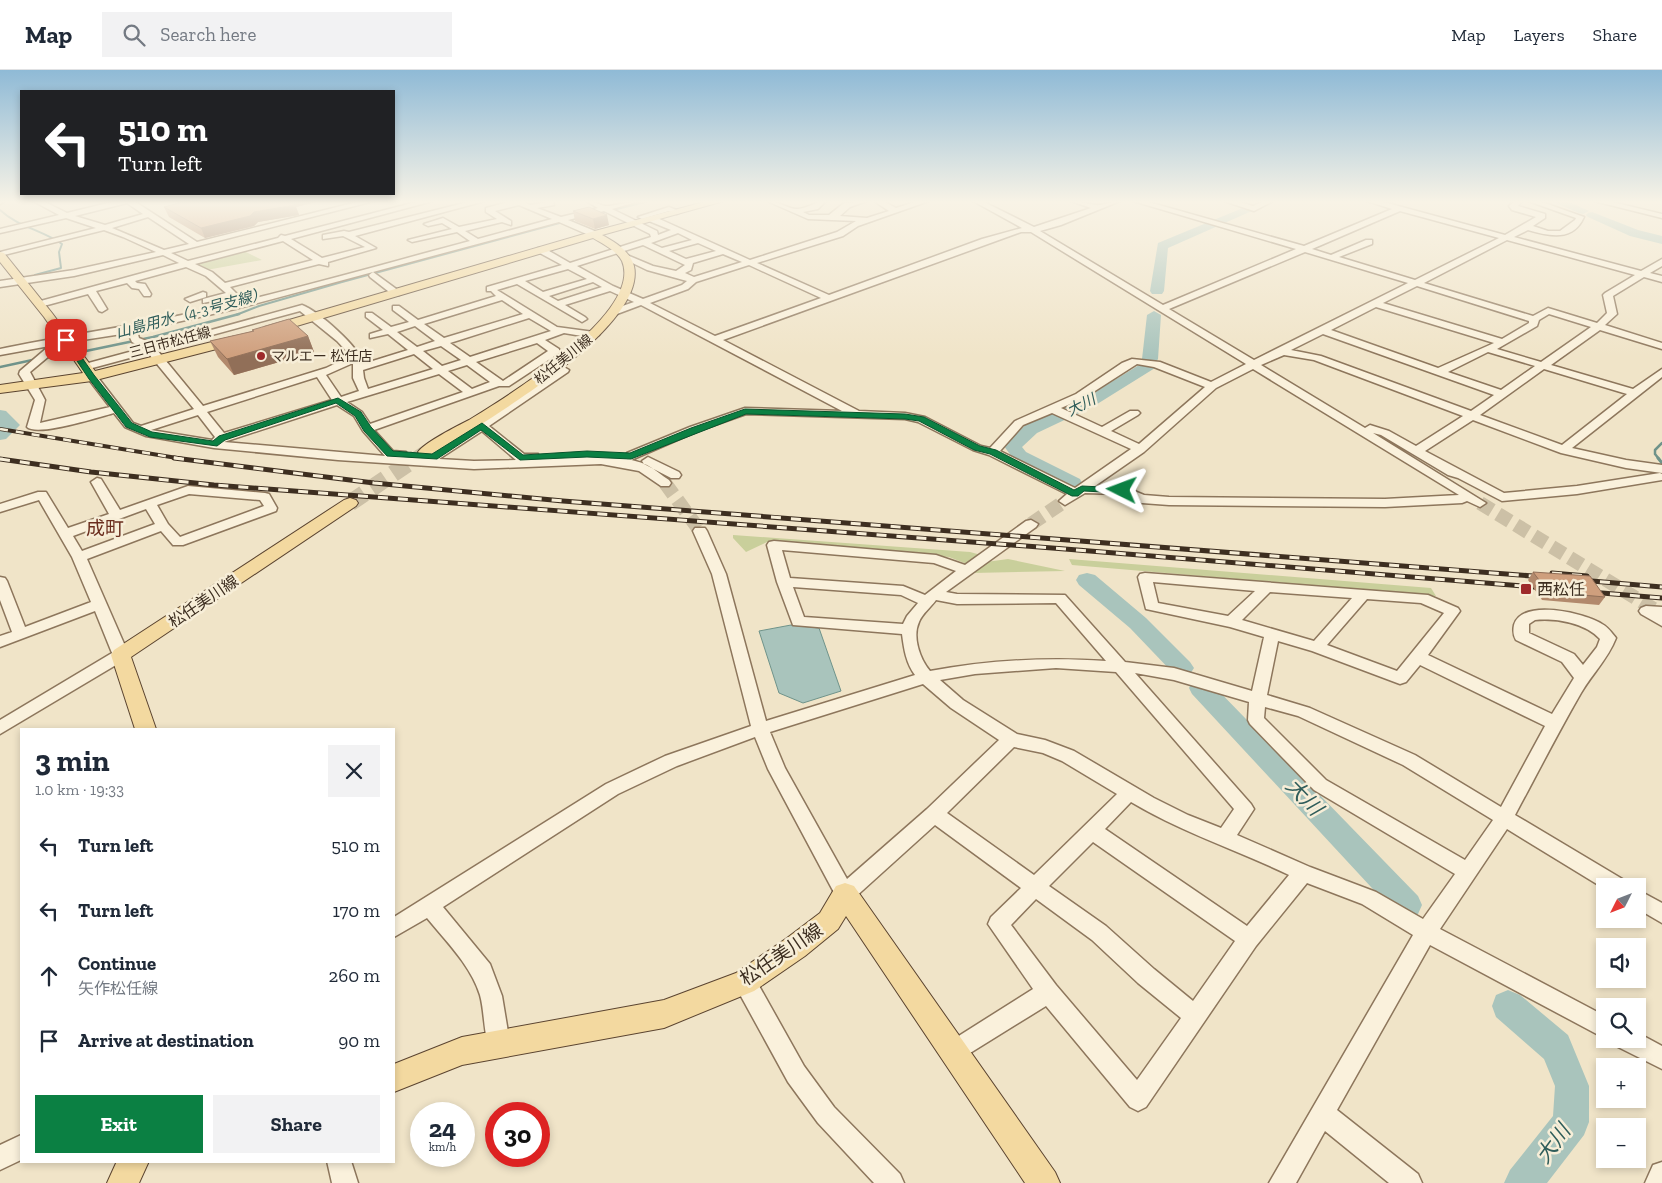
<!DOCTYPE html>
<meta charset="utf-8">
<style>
body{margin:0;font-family:"Zilla Slab","Noto Sans JP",serif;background:#f2f2f3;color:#1f2937;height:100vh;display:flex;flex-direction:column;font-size:19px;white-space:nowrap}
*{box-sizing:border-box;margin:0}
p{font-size:16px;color:#747a83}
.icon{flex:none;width:28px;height:28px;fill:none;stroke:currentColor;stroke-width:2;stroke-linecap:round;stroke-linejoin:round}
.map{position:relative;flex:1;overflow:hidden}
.panel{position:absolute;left:20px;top:658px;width:375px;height:435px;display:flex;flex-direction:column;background:#fff;border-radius:0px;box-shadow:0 2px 8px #0003}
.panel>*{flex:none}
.hud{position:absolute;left:20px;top:20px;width:375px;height:105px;border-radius:0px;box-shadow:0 2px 8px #0003;background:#202124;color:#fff;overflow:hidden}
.needle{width:32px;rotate:228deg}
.buttons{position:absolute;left:1596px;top:808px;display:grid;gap:10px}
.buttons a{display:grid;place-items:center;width:50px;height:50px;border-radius:0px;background:#fff;box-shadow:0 2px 8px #0003;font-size:25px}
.speed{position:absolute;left:410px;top:1032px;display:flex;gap:10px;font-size:25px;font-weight:700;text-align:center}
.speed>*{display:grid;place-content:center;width:65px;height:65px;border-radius:50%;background:#fff;box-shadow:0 2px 8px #0003;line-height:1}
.speed small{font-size:12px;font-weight:400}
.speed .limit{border:8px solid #d22;background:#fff;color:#111}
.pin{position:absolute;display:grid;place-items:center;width:42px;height:42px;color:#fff;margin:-21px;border-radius:10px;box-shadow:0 2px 8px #0006}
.me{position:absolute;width:55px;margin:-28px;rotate:273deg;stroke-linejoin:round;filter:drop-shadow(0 0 4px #0008)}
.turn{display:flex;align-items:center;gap:18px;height:105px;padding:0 15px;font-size:22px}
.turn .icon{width:65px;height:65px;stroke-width:2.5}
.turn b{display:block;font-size:35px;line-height:42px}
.round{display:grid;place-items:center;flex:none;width:52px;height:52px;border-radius:0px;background:#f2f2f3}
.head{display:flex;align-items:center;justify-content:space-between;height:85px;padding:0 15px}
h1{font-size:30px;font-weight:800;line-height:38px}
.cta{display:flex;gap:10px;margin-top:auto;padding:10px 15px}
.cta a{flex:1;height:58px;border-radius:0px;background:#0b8043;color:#fff;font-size:20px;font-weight:800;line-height:58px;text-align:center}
.cta a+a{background:#f2f2f3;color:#1f2937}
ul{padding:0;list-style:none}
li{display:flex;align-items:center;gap:15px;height:65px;padding:0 15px}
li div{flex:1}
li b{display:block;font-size:19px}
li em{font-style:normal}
header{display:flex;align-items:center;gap:30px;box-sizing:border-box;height:70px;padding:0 25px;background:#fff;border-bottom:1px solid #e0e1e3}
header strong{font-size:24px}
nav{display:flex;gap:28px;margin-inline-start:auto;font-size:18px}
.search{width:350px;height:45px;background:#f2f2f3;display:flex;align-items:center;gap:12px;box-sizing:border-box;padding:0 18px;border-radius:0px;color:#747a83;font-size:19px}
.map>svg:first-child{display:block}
</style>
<header>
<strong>Map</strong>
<div class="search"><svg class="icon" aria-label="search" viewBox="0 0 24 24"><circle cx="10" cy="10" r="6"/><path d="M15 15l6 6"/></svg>Search here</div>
<nav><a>Map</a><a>Layers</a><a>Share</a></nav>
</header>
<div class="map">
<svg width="1662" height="1113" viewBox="0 0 1662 1113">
<rect width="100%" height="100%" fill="#f0e4c8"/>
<path fill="#c9cf9b" d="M244,181L262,190L201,201L188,195Z
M733,465L970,482L981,485L967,494L949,487L767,472L746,482L733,468Z
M1008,489L1065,501L972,503L986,492Z
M1069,489L1431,518L1436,526L1072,495Z"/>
<path fill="#a9c4bc" stroke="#6f938a" d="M791,555L819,558L841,621L803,633L779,623L759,561Z"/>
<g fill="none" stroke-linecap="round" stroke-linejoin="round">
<path stroke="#6f938a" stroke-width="2" d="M0,140C18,157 42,160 62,174L59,182L61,198L35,205
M597,144L649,131
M236,245L259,236L342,212L578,148"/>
<path stroke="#6f938a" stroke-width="2.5" d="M86,281L153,267L239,244
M44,288L62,285
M0,297L37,289
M1659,389L1655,384V380L1662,373"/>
<path stroke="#6f938a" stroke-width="3" d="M1658,388L1662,393"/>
<path fill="#a9c4bc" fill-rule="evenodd" d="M1551,131H1567L1589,141L1583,144L1579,143Z
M1250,135L1254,136L1256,138L1254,140L1168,178L1164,221L1162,224H1152L1150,221L1158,173Z
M1592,142L1638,160L1662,166V174L1630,166L1588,147L1586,145L1588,143Z
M1154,241L1161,245L1158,289L1156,292L1158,295L1155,298L1094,336L1037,363L1022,377L1026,382L1080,409L1082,413L1080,417L1073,419L1066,417L1014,390L1004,376L1025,355L1082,330L1144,292L1142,289L1147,245Z
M0,340L6,341L20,355L6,369L0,370Z
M1087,503L1095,505L1146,548L1190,592L1194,598L1190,604L1182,606L1174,604L1130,558L1079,515L1076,510L1079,505Z
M1201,609L1210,612L1418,826L1422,835L1418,844L1407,848L1396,844L1192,624L1189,618L1192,612Z
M1508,920L1520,925L1568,965L1589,1016V1052L1584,1065L1547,1113H1504L1510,1100L1553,1046L1555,1016L1544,989L1496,947L1492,936L1496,925Z"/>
<path stroke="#ccc0a6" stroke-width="14" stroke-dasharray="14 7" stroke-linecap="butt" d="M665,413L700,461
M1480,433L1662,544
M1031,454L1065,431"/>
<path stroke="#ccc0a6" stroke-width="13" stroke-dasharray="13 7" stroke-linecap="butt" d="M414,389L425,382"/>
<path stroke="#ccc0a6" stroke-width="17" stroke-dasharray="17 9" stroke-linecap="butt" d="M350,433L416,388"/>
<defs>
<path id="minor" d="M0,131H4L0,134Z
M33,131H43L67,143L116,131H134L197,172L361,131H374L171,183L188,191L278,168L281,165L285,166L420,131H433L291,169L322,188L365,177L343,166L323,169V165L344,161L349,162L472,131H485L355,166L376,178L328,192V196L319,194L230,217L237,224L236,226L203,233V229L226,223L206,206L186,197L135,211L137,213L145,214L151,224L150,226H144L139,219L132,218L127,213L96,221L107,239L102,242L99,241L88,224L40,237L35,234L37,232L179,193L163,185L74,206L0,217V211L74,200L156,182L123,167L104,160L0,186V182L96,158L66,148L0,163V159L59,145ZM127,133L143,144L105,155L75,146ZM148,147L189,174L164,180L112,158ZM283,171L313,190L225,213L212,202L195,194Z
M512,131H522L530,135L553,131L554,135L537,138L561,147L598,138L586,131C594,131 597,134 605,136C609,137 632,131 640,131L612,139L657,161L658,165L671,160L649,151V147H655L750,190L837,162L856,151L808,149L767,131C778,131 790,140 798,139C809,138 816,131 826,131L818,139L803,142L809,145H829L844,133L867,131L850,137L840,146L867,148L889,141L874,131H883L896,138L918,131H929L858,156L843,166L757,193L829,225L982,169L1022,158L973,131H982L1034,157L1091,138L1071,131C1080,131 1087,134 1096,135C1102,136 1112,131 1120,131L1061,155L1040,161L1163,235L1296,179L1133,131H1145L1304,176L1392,139L1367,131H1380L1505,165L1536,147L1512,140L1509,136L1514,131H1522L1518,136L1545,144V148L1533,156L1548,161H1560L1575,150L1576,148L1528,131H1539L1584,147C1573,172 1549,166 1528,160L1514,167L1641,201L1662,189V196L1650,203L1662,206V212L1644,207L1613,226L1617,244L1605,255L1662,273V279L1600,260L1551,295L1633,319L1662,299V307L1572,378L1626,390L1662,395V403L1626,398L1561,383L1473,350L1425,381L1504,423L1577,416L1660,403L1662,404V410L1577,424L1502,431L1458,408L1448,405L1381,365L1373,363L1486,433L1480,437L1467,431L1462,433L1385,437L1169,435L1142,433L1120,424L1085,423L1065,435L1059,431L1067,424L989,385L973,380L918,352L905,349L746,344L698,361L631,390L627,389L625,386L627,383L690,357L745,338L842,341L641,235L617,244H611V240L634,232L610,221L565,235L585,247L587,249L582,252L517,214L497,220L557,257L594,262L599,265L594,268L564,263L545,270L559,279V283L509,316H499L374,360L393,381L406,382L408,385L407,387L420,388L421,383H432L557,300L552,296L557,293L569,300L568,302L489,356L524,384H538L539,389C574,387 614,381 647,395C655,399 662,406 669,410L671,413L669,416H661L639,401L601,394L474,399L338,390L214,378L146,366L125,357L114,343C99,347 37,367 27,357L35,330L19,304L20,301L48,277L66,273L0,285V279C77,263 155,253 231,234C311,215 391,192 470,171L457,162L412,172L408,170L452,159L442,153L428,156L424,154L443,148L459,157L497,149L486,142V138ZM519,135L552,149L478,169L465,161L502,152L511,155V151L495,141ZM604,141L650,164L651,167L570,193L544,178H538V182L562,195L487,217V221H491L496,226L418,250L399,236H393V240L409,252L391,257L372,243H366V247L383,260L370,264V268L388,264L408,280L363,294C360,277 318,241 302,235L153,276L149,272L139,268L137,261L235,239L559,152L591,166H597V162L568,150ZM1400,141L1499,168L1415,210L1339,187L1372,174V170H1366L1331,185L1312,179ZM1021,162H1031L1246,294L1211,312L1160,292L1132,289L1122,293L1076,324L1015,351L990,378L981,376L925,347L905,343L859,341L723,270ZM678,163L692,170L662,178L651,173ZM1507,170L1635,205L1605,223L1603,225L1607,243L1597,253L1548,238L1533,246L1424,213ZM698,173L716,181L686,189L669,181ZM643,175L685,195L676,201L653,196L627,185L620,187L647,200L687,211L682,215L643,229L613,216L577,196ZM1305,182L1408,213L1254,290L1169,239ZM723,184L742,192L694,207L685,203L691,200L693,193ZM749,195L821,228L715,266L650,233L688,219L696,212ZM568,199L587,209L543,222L525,211ZM593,212L602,217L558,231L549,226ZM1417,216L1529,251V253L1502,269L1383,233ZM502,230L523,244L444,268L424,254ZM1376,237L1494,273L1438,298L1331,260ZM300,241L337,271L351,286L326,298L203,336L157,280ZM1549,244L1591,257L1541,292L1497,279L1537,256L1539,250ZM529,248L551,261L470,287L450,273ZM415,256L435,271L417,277L397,262ZM128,263L132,272L144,278L81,295L80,297L81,299L85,300L148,283L194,339L141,356L133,353L96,305L92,304L87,307L110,337L40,353L45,330L30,302L55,281L73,277L74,275L70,272ZM1323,264L1494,325L1471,341L1321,286L1291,280ZM537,273L548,281L503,311L476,292ZM441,276L461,290L442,296L423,281ZM1488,282L1535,296L1501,320L1448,302ZM414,284L433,299L368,319L364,308L363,300ZM1284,285L1314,290L1463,346L1416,376L1389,361L1370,355L1365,358L1261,295ZM353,293V308L359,321L341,327L326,305ZM1137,294L1154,297L1205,317L1139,374L1111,361L1138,345L1140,343L1138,341H1130L1102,357L1061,338L1084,328ZM467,295L490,312L472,319L448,301ZM1253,299L1459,425L1385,429L1169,427L1144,425L1122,416H1095L1144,382L1216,318ZM1544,299L1627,324L1562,375L1480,345ZM439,304L463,322L370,354L362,342L347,332ZM317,307L332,330L224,363L207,342ZM337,335L354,346L363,361L385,386L224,372ZM1052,343L1131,379L1075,418L1000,381L1023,355ZM198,345L215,367L212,370L151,360ZM482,361L516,390L474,391L439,389Z
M1224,131H1236L1253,136L1264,131H1273L1254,141Z
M1594,131H1608L1662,144V148Z
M669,137L681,142L677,144L669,141L642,149L638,147Z
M373,202L399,221V225H393L370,207L369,205Z
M203,222L206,223V227L190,232L185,229Z
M648,387L679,402L681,405L679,408H671L644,394L642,391Z
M97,408L101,409L120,440L188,416L265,423L269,424L277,438L276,441L183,475H173L161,461L87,489L129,585L126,589L0,664V650L112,583L95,541L0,577V566L12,562L0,530V507L5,508L7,511L25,557L91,532L72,487L39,430L0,442V434L38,422H46L68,458L109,444L91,412ZM189,424L260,430L264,436L180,467L168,454L157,435ZM146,439L155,454L82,481L73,466Z
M1031,450L1038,454L1036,457L946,522L957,524L1065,525L1125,592L1174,598L1252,621L1264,567L1230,557L1146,539L1138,507L1140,504L1145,503L1428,525L1458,538L1460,541L1428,585L1552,644L1574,608L1562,592L1516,570C1513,565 1513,560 1514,555C1522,528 1585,543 1602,554C1608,557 1612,563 1616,568C1608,589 1592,604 1581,623C1558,663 1537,704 1515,745L1624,810L1627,816H1605V819L1507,759L1440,859L1605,946L1606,969L1430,875L1337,1040L1418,1104L1422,1113H1389L1325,1061L1296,1113H1269L1413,865L1362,834L1307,813L1256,876L1146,1037L1138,1041L1130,1037L1046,936L954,993L946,990L943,982L946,974L1033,919L988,854L991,847L1021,818L935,755L852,830L845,833L838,830L768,699L755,667L677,696L618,724L443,837L490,894L502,926L510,974L507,982L499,985L491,982C483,964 485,943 480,925C471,896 446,871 427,848L394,867V847L606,714L665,686L751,656L712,504L693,461L695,458H705L707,461L726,504L766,651L915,605C906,593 904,579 902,564L793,555L777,512L767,475L769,472L774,471L936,485L965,495L1026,451ZM782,480L934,493L956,501L925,525L903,516L790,508ZM1153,512L1255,521L1228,546L1158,533ZM793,517L901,525L918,533L907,546L903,554L804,547ZM1270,522L1352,528L1314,571L1242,550ZM1367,529L1421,533L1444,543L1397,601L1327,575ZM936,530L957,534L1056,533L1106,591C1045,587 990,590 930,601C920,589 912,567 919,552C922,544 931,537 936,530ZM1535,550C1557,548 1585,553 1600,569L1597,577L1583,595L1574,584L1529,563V554ZM1278,571L1312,581L1400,614L1406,612L1420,595L1545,656L1501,737L1415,685L1310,638L1267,625ZM1056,598L1116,602L1234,739L1221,758L1188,745L1154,728L1074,681L1045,670L1017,664L963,630L940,610L975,604ZM1135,603L1174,610L1249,632L1248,650L1250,654L1314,720L1455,804L1423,849L1376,822L1310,797L1237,765L1254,739L1251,734ZM923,614L951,638L999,670L927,739L847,809L785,698L770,662ZM1265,637L1298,646L1403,695L1493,750L1465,790L1326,710L1264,648ZM1014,677L1043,683L1062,691L1117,724L1034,805L947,743ZM1131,732C1181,762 1237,780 1289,805L1247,856L1105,759ZM1093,772L1235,871L1193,931L1154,899L1106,856L1049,816ZM1036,829L1092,870L1138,913L1181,948L1137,1010L1056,915L1011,855Z
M1646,536L1662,537V556L1641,544L1639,541L1641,538Z
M1638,820L1662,833V853L1638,839Z
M745,902L753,905L804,996L834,1037L900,1104L904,1113H874L818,1053L788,1012L737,919L734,912L737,905Z
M1638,963L1662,976V999L1618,977L1615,969H1638Z
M21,1065V1090L0,1100V1075Z
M327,1091H351L358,1113H332Z
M1662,1092V1113H1645L1653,1095Z"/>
<path id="major" d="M708,131H724L602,165C615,172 630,181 634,196C648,259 477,357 430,385H420L418,382C424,373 457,356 469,350C505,328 644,243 622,191C616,180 603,174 593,168L273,263H265L263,260L265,257L591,162Z
M0,182L4,183L52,243L95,301L236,266L242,270L240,273L92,311L0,323V315L83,303L44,247L0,192Z
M350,428L356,430L358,433L356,436L131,587L156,659H135L111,585L114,580L344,430Z
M845,813L854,816L1055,1102L1060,1113H1025L846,846L838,859L805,886L754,921L664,958L462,995L394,1022V994L462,967L664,930L736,903L787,868L820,843L836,816Z
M117,1091H149L139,1113H107Z"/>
</defs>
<use href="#minor" stroke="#8d765c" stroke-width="3"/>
<use href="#major" stroke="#5b4430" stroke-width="2"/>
<use href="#minor" fill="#faf1dc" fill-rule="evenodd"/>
<use href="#major" fill="#f3d9a0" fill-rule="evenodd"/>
<defs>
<path id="rail-far1" d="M0,359L183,389
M0,389H3"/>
<path id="rail" d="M174,388L374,413L563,431L1545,507
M0,389L91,402L214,415L1065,479L1547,518
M1552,503L1587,506
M1580,510L1662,517
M1590,522L1662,528"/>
</defs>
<use href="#rail-far1" stroke="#3d2e20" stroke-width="4"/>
<use href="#rail" stroke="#3d2e20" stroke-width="5"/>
<use href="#rail-far1" stroke="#f7eed8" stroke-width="2.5" stroke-dasharray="8" stroke-linecap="butt"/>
<use href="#rail" stroke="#f7eed8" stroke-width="3" stroke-dasharray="10" stroke-linecap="butt"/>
</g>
<path fill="#b2896c" d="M316,132L296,137L299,145L258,152L254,156L205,168L169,147L164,137Z
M573,141L609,155L595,159L575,151Z
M252,260L308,266L314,282L234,305L218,287L210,271L253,261Z
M1533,502L1605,527L1599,535L1542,530L1528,510Z"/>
<path fill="#916f58" d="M284,131L316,132L296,137L299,145L258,152L254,156L205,168L201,158Z
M607,145L609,155L595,159L593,149Z
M308,266L314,282L234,305L227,289Z"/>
<path fill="#cf9f7d" stroke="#916f58" d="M187,131H288L295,135L254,142L250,146L201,158L164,137Z
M589,137L607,145L593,149L573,141Z
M289,249L308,266L227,289L210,271L254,261L252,260Z
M1533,502L1590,506L1605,527L1548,522Z"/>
<linearGradient id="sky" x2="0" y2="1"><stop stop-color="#8fbad6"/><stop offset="0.46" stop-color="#f8f3e6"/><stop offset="1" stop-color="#f8f3e6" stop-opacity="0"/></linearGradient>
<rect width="1662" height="287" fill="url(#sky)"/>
<path fill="#0b8043" stroke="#07532c" d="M64,269H69L94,305L132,353L152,362L213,371L219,366L338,328L361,342L371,357L393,381L432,384L482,353L523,385L587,381L630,383L691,358L745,339L905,344L924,347L980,376L996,380L1074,420L1082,416L1122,418L1127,420L1122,423L1084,421L1078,426H1072L990,384L974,380L919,351L905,349L746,344L631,389L587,387L520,390L481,360L437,389L387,386L364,361L355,346L336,333L225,370L217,376L150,367L126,357L89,309L63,270Z"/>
<g fill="#9e2a2b" stroke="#f7eed8" stroke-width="2">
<circle cx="261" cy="286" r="5"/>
<rect x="1520" y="513" width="12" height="12" rx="2.5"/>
</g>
<g text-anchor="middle" stroke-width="5" stroke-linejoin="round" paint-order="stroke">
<g font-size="14" fill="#3d2e20" stroke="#f7eed8">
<text transform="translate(170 272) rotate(-15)" y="5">三日市松任線</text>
<text transform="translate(563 289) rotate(-39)" y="5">松任美川線</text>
</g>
<g font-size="14" fill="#3d2e20" stroke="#f7eed8" text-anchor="start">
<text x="271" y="291">マルエー 松任店</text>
</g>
<g font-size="15" font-style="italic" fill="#2f5d5a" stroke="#f7eed8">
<text transform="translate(191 243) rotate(-15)" y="5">山島用水（4-3号支線）</text>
<text transform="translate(1081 335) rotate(-27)" y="5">大川</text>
</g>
<g font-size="16" fill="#3d2e20" stroke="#f7eed8" text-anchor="start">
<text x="1537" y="525">西松任</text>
</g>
<g font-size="16" fill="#3d2e20" stroke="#f7eed8">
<text transform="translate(203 531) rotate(-34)" y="6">松任美川線</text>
</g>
<g font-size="19" fill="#6b2e1e" stroke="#f7eed8">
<text x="105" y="465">成町</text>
</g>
<g font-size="19" fill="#3d2e20" stroke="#f7eed8">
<text transform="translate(781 884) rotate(-34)" y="7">松任美川線</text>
</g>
<g font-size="21" font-style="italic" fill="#2f5d5a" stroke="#f7eed8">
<text transform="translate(1304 727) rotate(46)" y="7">大川</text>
<text transform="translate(1553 1074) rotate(-54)" y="7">大川</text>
</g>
</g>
</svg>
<div class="buttons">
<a><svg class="needle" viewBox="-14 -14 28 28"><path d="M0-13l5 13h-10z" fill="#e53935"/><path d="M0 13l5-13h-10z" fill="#747a83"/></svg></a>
<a><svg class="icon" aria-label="sound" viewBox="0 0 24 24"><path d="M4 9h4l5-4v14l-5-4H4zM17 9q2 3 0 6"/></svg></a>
<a><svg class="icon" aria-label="search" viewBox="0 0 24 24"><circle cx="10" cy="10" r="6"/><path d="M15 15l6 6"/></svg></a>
<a>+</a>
<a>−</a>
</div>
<div class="speed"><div>24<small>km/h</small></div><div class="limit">30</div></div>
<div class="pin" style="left:66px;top:270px;background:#d93025"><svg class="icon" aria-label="arrive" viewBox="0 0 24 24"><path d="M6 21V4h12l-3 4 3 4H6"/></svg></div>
<svg class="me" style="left:1122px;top:420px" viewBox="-20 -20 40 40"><path d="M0-17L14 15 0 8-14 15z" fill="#0b8043" stroke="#fff" stroke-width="4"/></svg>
<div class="hud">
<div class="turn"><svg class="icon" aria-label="left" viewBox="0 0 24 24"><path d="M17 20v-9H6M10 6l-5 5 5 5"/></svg><div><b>510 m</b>Turn left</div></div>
</div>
<section class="panel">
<div class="head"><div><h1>3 min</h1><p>1.0 km · 19:33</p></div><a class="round"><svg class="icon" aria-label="close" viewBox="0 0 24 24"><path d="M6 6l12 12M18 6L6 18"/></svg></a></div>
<ul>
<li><svg class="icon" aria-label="left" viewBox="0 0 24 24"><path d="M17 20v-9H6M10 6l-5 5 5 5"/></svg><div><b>Turn left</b></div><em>510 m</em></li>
<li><svg class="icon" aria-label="left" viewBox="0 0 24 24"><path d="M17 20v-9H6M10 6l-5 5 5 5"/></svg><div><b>Turn left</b></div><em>170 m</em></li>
<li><svg class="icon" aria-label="ahead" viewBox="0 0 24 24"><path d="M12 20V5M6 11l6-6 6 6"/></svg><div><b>Continue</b><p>矢作松任線</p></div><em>260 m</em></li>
<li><svg class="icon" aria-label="arrive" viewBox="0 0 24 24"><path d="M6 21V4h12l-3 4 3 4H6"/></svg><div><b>Arrive at destination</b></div><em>90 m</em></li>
</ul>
<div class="cta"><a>Exit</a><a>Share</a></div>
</section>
</div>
